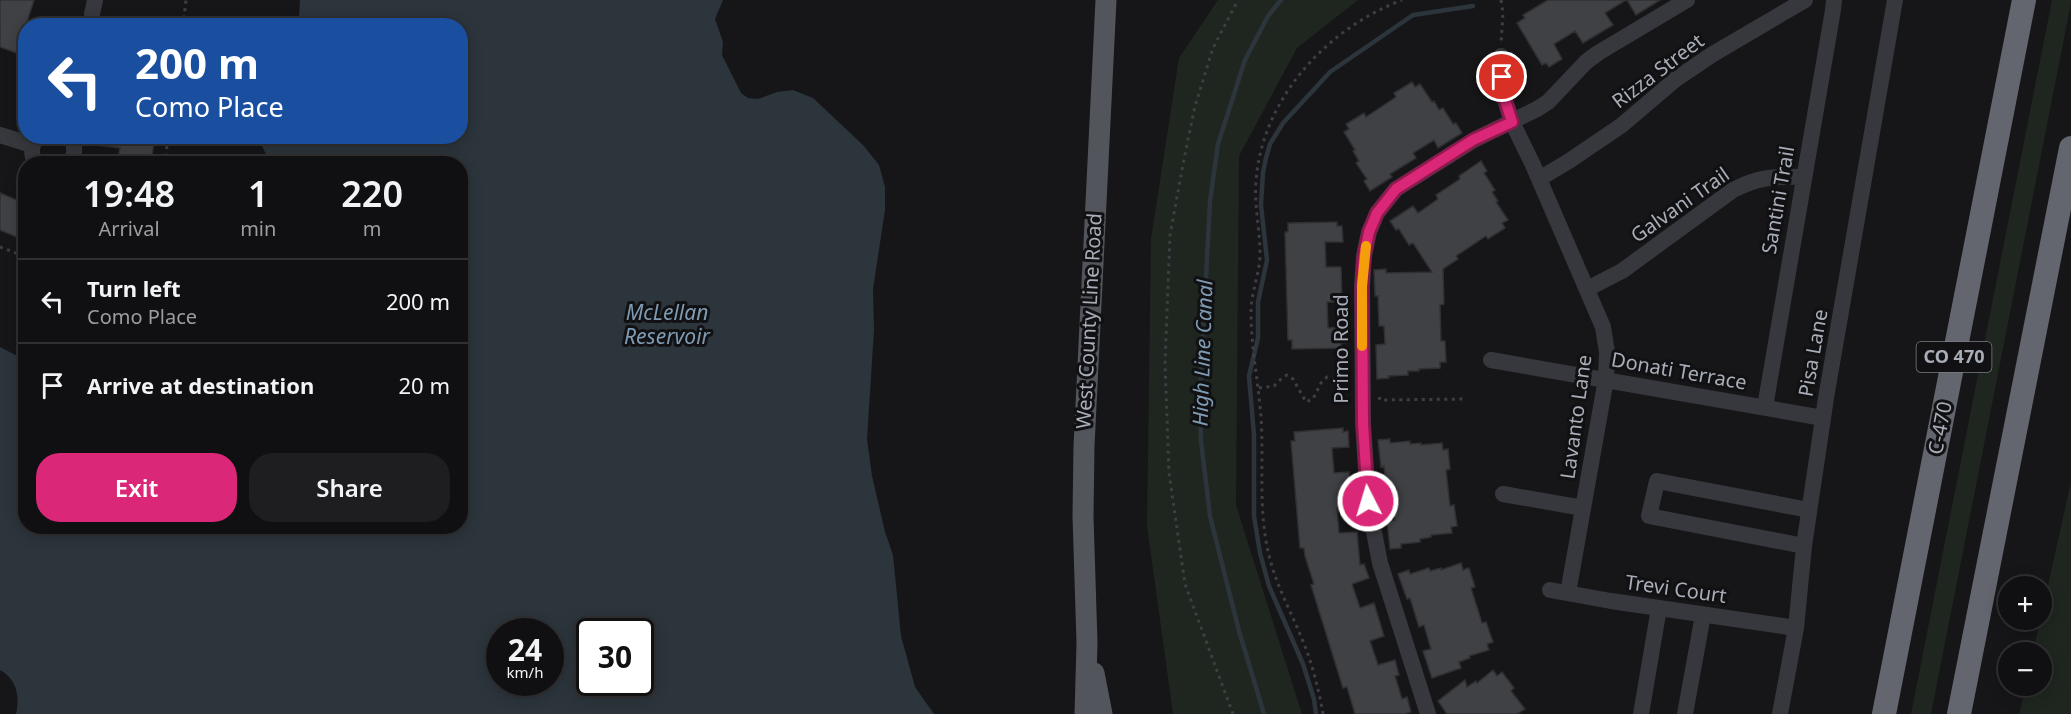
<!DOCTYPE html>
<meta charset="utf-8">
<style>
body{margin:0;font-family:"Noto Sans",sans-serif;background:#1e1e20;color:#f1f3f6;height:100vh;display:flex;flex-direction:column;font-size:22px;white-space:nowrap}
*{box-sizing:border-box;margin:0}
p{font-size:20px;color:#9c9d9f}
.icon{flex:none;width:33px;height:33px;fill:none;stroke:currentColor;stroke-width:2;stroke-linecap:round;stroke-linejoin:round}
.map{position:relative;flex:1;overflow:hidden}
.drawer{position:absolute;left:18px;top:156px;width:450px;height:378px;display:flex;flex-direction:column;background:#101012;border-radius:24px;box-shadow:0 3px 15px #0003,0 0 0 2px #303032}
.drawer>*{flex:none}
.top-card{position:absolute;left:18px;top:18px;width:450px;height:126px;border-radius:24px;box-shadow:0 3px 15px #0003,0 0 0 2px #303032;background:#1a4fa0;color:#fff;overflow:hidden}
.buttons{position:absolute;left:1998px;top:576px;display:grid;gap:12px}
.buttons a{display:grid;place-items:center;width:54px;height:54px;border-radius:50%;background:#101012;box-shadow:0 3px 15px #0003,0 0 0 2px #303032;font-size:30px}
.speed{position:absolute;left:486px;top:618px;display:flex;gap:12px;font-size:30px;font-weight:700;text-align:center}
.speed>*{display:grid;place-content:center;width:78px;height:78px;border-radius:50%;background:#101012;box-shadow:0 3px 15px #0003,0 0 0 2px #303032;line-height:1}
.speed small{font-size:15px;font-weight:400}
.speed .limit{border:3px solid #111;border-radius:9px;background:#fff;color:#111}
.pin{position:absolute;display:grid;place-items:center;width:51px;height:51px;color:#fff;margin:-26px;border:3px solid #fff;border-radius:50%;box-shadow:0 2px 6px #0007}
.me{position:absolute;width:66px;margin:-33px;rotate:355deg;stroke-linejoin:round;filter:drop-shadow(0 0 4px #0008)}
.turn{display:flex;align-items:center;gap:21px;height:126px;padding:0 18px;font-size:27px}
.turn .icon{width:78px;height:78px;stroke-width:2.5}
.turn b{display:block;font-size:42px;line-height:51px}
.eta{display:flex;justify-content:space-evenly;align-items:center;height:102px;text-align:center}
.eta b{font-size:36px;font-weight:600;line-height:42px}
.primary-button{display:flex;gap:12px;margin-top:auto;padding:12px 18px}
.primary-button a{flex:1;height:69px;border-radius:24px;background:#db2777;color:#fff;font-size:24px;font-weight:600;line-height:69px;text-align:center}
.primary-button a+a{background:#1e1e20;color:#f1f3f6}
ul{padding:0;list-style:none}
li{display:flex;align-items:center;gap:18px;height:84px;padding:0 18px;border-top:2px solid #303032}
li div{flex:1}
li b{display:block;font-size:22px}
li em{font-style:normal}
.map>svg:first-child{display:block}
</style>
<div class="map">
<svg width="2071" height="714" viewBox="0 0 2071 714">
<rect width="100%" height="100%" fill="#161618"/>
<path fill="#1e261f" d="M1218,0H1358L1297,48L1239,156L1236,505L1302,714H1173L1147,526L1151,239L1179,58Z
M2052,0H2071V3L1931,714H1911Z
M2071,482V714H2019L2026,686H2042V652H2033Z"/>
<path fill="#2c353c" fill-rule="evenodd" d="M300,0H723L715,19L723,42L722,55L741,93L748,98L758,99L777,92L793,90L813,98L864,146L879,165L885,187V210L873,289L874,330L867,439L872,476L885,532L893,555L901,636L915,687L934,714H16C20,697 17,679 0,670V347L25,360L26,526H460V164L270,163L258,137L460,136V26L295,25L299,18ZM500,632H550V682H500ZM590,632H640V682H590Z"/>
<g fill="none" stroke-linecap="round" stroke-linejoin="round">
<path stroke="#2c353c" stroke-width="4.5" d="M1264,714L1239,631L1210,516L1201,441L1200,394L1210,201L1218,144L1245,60L1268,16L1281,0
M1316,714L1314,699L1303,664L1269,586L1260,553L1254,516V435L1249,376L1258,338V302L1267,260L1261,205L1263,172L1266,158L1270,144L1283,123L1330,72L1413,15L1473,6"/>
</g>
<path fill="#404145" stroke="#303034" stroke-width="1.5" d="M0,0H34L17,53L0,47Z
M1548,0H1626L1605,13L1613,25L1583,43L1575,31L1554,44L1562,59L1549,67L1546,63L1542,65L1517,23L1525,18L1523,15Z
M1627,0H1660L1636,15Z
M1412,82L1415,87L1420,84L1432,102L1434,101L1439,110L1443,108L1453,124L1456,123L1462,133L1438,148L1434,140L1413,153L1416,158L1390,174L1392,177L1370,191L1364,181L1367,179L1356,163L1359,161L1353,151L1355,150L1344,132L1349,129L1346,124L1364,113L1366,117L1396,97L1394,93Z
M90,136H151L150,143H154L151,162L118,157L120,148L90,144Z
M1481,161L1487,171L1484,173L1495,190L1492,192L1498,201L1496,202L1508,220L1502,223L1505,228L1488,239L1486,236L1456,256L1458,259L1443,269L1444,304L1440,305L1441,341H1445L1446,362H1440V368L1419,369V371H1408V375L1388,376L1389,378L1377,379L1376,345L1385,344L1384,326H1379L1378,296H1375L1374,270L1386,269V273L1432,272L1413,243L1409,245L1399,229L1396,230L1390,221L1413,206L1418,213L1438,199L1436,195L1460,179L1459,176Z
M0,193L26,204V241L0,230Z
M1337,222V226H1342L1343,242H1325L1326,267H1341L1342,302H1327L1328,328L1345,327L1346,343H1341V348L1292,349V340H1288L1285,232H1288V223Z
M1343,428V432L1348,431L1349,447L1332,448L1334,473L1349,472L1352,507L1337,508L1339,533L1357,532L1360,565L1364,564L1369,578L1352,584L1360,608L1374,603L1384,636L1370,641L1378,665L1395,660L1399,675L1395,676L1402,699L1407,697L1411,712L1404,714H1355L1347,687L1343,688L1311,585L1314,584L1305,556L1304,548H1300L1291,441H1295L1294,432Z
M1390,439V443L1410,441V444L1421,443V445L1442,443L1443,450L1448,449L1450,469L1446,470L1450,506L1454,505L1457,526L1451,527L1452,533L1431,535V537L1420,539V542L1401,544V548L1390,549L1387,521L1395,520L1393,496H1387L1384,466L1381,467L1378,440Z
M1461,563L1463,570L1469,568L1475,587L1471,588L1482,623L1486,622L1493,642L1487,644L1489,650L1469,656L1470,658L1459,662L1461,668L1432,678L1423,651L1431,649L1424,625L1419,627L1410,598L1407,599L1398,574L1409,570L1410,574L1429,568L1430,571L1441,568V570Z
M1493,670L1497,676L1502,672L1514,688L1511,691L1525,709L1517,714H1447L1438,701L1465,680L1467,687L1476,681L1477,683Z"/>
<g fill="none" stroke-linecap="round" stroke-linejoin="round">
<path stroke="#3d3f44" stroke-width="3" stroke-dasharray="3 4.5" stroke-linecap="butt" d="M1501,0L1503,13L1501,43
M183,26L186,0
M165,164L168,136
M0,247L26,257
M1259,388L1274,386L1282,378L1287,375L1293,379L1306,402L1313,399L1321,383L1327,377C1336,377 1339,386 1347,388
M1379,397L1380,400L1467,399
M1233,714L1185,584L1169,473L1165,363L1170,235L1184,159L1195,106L1213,48L1238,0
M1323,714C1319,691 1313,666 1304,644C1292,613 1275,584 1268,551C1258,506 1264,461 1261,416C1258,381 1251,346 1251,312C1251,292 1260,273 1260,254C1260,229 1254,206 1256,181C1262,99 1326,29 1402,0"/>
<path stroke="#37383d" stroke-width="16" d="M92,14L95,0
M1501,56L1504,97L1512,122L1533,165L1603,327L1607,352L1606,379L1568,593
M0,135L32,145
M69,136C76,145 76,155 69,164
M36,164C30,154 31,146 37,137
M1539,179L1569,161L1622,125L1676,79L1713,54L1805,0
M1587,289L1622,271L1733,190C1758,177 1775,176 1803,177
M1491,360L1823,418
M1765,407L1833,10L1834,0
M1503,494L1583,508
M1804,546L1649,516L1657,481L1809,510
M1550,590L1611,601L1796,628
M1428,714L1380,563L1368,501L1363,423L1362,286L1364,256L1369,232L1377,213L1396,189L1474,140L1537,109L1548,102L1586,62L1598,53L1687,0
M1641,714L1659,608
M1685,714L1703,615
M1780,714L1796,628L1804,546L1826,398L1895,0"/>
<path stroke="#53555c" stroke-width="21" d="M1094,673L1102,714
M1085,714L1087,643L1083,516L1084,446L1106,0"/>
<path stroke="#63666e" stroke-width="24" d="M1884,714L2024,0
M1959,714L2071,148"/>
</g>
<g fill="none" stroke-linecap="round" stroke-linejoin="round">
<defs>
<path id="route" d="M1368,501L1363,423L1362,286L1364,256L1369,232L1377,213L1396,189L1473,140L1512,122L1504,97L1502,77"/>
</defs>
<use href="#route" stroke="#8e194d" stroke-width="15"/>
<use href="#route" stroke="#db2777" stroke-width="10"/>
<path stroke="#f59e0b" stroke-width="10" d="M1362,346V286L1366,246"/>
</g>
<g text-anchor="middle" stroke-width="6" stroke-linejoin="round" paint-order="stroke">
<rect fill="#111113" stroke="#7b7e86" stroke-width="1.5" x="1916.5" y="342" width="75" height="30" rx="4.5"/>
<g font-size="18" font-weight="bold" fill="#a8adb8">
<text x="1954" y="363">CO 470</text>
</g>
<g font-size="20" fill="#a8adb8" stroke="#111113">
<text transform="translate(1658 71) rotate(-37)" y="7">Rizza Street</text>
<text transform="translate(1778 200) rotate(-80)" y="7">Santini Trail</text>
<text transform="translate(1680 205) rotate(-35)" y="7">Galvani Trail</text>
<text transform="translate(1089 321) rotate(-87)" y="7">West County Line Road</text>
<text transform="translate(1341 349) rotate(-90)" y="7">Primo Road</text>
<text transform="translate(1813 353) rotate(-80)" y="7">Pisa Lane</text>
<text transform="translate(1679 371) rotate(10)" y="7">Donati Terrace</text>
<text transform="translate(1576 417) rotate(-82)" y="7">Lavanto Lane</text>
<text transform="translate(1940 428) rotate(-79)" y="7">C-470</text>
<text transform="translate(1676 589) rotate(8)" y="7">Trevi Court</text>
</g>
<g font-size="21" font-style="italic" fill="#7f9bb3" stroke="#111113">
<text x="667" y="320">McLellan<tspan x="667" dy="24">Reservoir</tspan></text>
<text transform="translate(1203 353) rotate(-88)" y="7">High Line Canal</text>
</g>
</g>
</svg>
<div class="buttons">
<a>+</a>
<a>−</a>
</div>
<div class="speed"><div>24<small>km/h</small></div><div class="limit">30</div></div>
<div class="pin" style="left:1502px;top:77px;background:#d93025"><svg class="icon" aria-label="arrive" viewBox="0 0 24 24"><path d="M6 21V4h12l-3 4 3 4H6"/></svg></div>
<svg class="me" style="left:1368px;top:501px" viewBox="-20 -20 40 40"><circle r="17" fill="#db2777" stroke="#fff" stroke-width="3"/><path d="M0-11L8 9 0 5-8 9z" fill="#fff"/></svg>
<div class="top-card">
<div class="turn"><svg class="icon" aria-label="left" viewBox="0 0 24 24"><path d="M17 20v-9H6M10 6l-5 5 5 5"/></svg><div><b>200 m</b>Como Place</div></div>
</div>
<section class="drawer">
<div class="eta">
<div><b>19:48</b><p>Arrival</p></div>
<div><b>1</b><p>min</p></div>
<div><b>220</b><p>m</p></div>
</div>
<ul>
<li><svg class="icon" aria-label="left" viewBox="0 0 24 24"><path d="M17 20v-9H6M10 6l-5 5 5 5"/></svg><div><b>Turn left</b><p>Como Place</p></div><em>200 m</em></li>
<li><svg class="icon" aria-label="arrive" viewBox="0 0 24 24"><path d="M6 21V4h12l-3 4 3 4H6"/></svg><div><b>Arrive at destination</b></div><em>20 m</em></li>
</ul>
<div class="primary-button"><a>Exit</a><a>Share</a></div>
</section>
</div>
